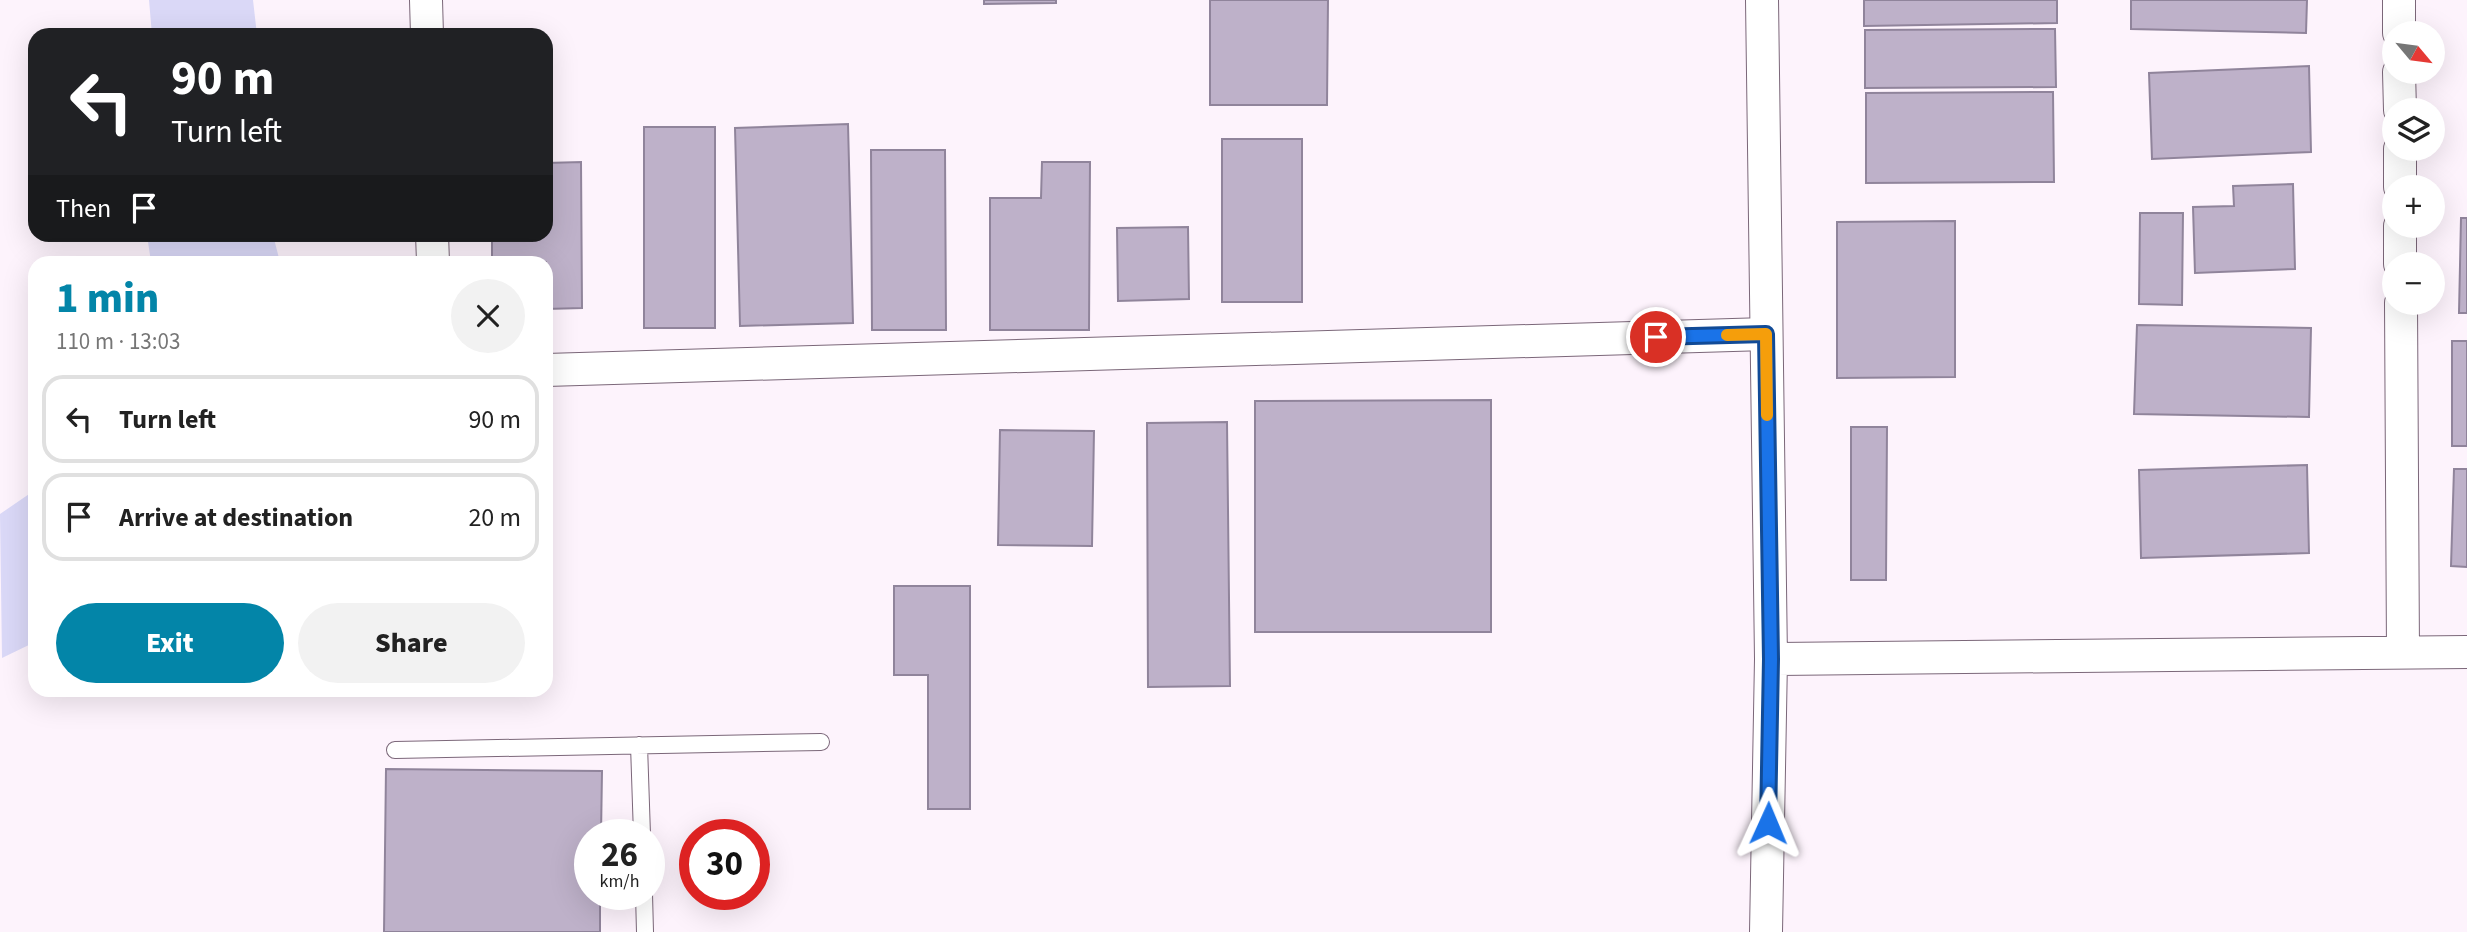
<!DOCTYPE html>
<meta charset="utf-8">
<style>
body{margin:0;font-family:"Source Sans 3",sans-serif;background:#f2f2f2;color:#222;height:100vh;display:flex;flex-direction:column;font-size:26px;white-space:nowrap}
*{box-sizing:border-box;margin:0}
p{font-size:23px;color:#767676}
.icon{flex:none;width:38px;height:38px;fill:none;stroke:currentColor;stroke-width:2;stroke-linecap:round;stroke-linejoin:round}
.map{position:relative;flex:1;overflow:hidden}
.drawer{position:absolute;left:28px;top:256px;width:525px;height:441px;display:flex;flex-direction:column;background:#fff;border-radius:21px;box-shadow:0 7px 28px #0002}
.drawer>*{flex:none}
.top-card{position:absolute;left:28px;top:28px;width:525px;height:214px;border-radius:21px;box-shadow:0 7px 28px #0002;background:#202124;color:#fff;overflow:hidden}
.needle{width:46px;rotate:119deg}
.buttons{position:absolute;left:2382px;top:21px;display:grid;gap:14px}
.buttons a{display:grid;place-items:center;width:63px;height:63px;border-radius:50%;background:#fff;box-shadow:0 7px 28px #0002;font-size:35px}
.speed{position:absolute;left:574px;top:819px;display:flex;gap:14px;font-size:35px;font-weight:700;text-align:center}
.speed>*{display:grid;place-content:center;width:91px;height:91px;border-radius:50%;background:#fff;box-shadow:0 7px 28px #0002;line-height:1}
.speed small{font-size:18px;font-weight:400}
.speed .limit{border:10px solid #d22;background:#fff;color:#111}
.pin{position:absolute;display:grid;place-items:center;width:60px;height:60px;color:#fff;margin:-30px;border:4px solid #fff;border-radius:50%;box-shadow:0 2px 7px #0007}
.me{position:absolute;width:77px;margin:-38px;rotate:1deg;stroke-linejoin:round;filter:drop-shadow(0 0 5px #0008)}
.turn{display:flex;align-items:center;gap:24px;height:147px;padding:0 28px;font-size:32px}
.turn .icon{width:91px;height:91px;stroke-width:2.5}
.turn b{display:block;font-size:49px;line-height:60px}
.then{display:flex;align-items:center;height:66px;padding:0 28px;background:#0003;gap:14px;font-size:26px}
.round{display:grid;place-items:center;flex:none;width:74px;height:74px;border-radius:37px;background:#f2f2f2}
.overview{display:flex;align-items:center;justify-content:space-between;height:119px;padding:0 28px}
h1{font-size:42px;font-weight:800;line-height:52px;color:#0385a8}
.primary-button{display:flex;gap:14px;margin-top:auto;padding:14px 28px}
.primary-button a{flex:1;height:80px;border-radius:42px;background:#0385a8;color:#fff;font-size:28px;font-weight:800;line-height:80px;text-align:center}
.primary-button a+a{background:#f2f2f2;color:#222}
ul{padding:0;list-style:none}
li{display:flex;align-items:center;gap:21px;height:88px;margin:0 14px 10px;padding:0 14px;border:4px solid #e0e0e0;border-radius:21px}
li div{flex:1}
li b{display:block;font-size:26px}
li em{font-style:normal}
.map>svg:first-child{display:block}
</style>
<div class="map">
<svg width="2467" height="932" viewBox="0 0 2467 932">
<rect width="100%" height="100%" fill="#fdf3fc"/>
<path fill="#dad8f7" d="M149,0H253L257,35H152Z
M147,235H273L280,262H151Z
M35,490V642L2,658L0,514Z"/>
<path fill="#beb1c9" stroke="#90849b" stroke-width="2" d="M984,0H1056V3L984,4Z
M1210,0H1328L1327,105H1210Z
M1864,0H2057V23L1864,26Z
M2131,0H2307L2306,33L2131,29Z
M2055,29L2056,87L1865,88V30Z
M2309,66L2311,152L2152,159L2149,73Z
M2053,92L2054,182L1866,183V93Z
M848,124L853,323L740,326L735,128Z
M644,127H715V328H644Z
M1222,139H1302V302H1222Z
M871,150H945L946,330H872Z
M581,162L582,308L546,309V262H492V234H546V163Z
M1042,162H1090L1089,330H990V198H1041Z
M2293,184L2295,269L2195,273L2193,207L2234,206L2233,186Z
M2140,213H2183L2182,305L2139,304Z
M2461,218H2467V313H2459Z
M1955,221V377L1837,378V222Z
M1188,227L1189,299L1118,301L1117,228Z
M2137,325L2311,328L2309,417L2134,414Z
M2452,341H2467V446H2452Z
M1491,400V632H1255V401Z
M1227,422L1230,686L1148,687L1147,423Z
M1851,427H1887L1886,580H1851Z
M1000,430L1094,431L1092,546L998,545Z
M2307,465L2309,553L2141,558L2139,470Z
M2454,469H2467V567L2451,566Z
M894,586H970V809H928V675H894Z
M386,769L602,771L601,835H590V894H600V932H384Z"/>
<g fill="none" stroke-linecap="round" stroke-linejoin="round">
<defs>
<path id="lane" d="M639,745L642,835
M395,750L821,742
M644,894L645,932"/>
<path id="street" d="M426,0L427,35
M1762,0L1771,659L1766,932
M2399,0V33
M2399,72L2400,110
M2400,149V187
M2400,226V264
M432,234L433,262
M2401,303L2403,652
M546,370L1766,334
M1771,659L2467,652"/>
</defs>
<use href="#lane" stroke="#7b6779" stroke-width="18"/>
<use href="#street" stroke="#7b6779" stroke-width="34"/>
<use href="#lane" stroke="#fff" stroke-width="16"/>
<use href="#street" stroke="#fff" stroke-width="32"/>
</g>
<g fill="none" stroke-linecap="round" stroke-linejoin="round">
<defs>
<path id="route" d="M1656,337L1766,334L1771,659L1768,823"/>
</defs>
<use href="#route" stroke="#114b97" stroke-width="18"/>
<use href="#route" stroke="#1a73e8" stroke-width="12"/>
<path stroke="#f59e0b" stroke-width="12" d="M1727,335L1766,334L1767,415"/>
</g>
</svg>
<div class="buttons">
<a><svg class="needle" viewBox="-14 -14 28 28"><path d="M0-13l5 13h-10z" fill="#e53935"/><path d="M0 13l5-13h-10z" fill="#767676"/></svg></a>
<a><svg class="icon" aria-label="layers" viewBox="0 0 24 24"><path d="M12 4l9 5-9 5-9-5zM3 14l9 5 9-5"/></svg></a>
<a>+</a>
<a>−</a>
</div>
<div class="speed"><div>26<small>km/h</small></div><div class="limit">30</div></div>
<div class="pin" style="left:1656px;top:337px;background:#d93025"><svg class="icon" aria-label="arrive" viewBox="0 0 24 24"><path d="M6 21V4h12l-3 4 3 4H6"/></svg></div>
<svg class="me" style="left:1768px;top:823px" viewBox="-20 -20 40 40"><path d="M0-17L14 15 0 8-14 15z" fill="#1a73e8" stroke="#fff" stroke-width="4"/></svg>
<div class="top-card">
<div class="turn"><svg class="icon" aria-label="left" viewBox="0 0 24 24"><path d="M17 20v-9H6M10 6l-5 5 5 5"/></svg><div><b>90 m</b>Turn left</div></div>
<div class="then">Then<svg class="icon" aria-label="arrive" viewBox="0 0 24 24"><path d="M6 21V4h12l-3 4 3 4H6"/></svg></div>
</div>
<section class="drawer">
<div class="overview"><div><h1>1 min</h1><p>110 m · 13:03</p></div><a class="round"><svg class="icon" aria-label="close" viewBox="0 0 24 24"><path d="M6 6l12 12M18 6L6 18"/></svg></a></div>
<ul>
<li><svg class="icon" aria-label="left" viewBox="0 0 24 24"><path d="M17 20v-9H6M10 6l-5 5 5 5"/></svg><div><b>Turn left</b></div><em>90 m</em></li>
<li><svg class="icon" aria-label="arrive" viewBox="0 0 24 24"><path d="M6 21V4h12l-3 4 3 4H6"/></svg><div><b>Arrive at destination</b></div><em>20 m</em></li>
</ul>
<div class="primary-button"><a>Exit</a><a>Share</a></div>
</section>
</div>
